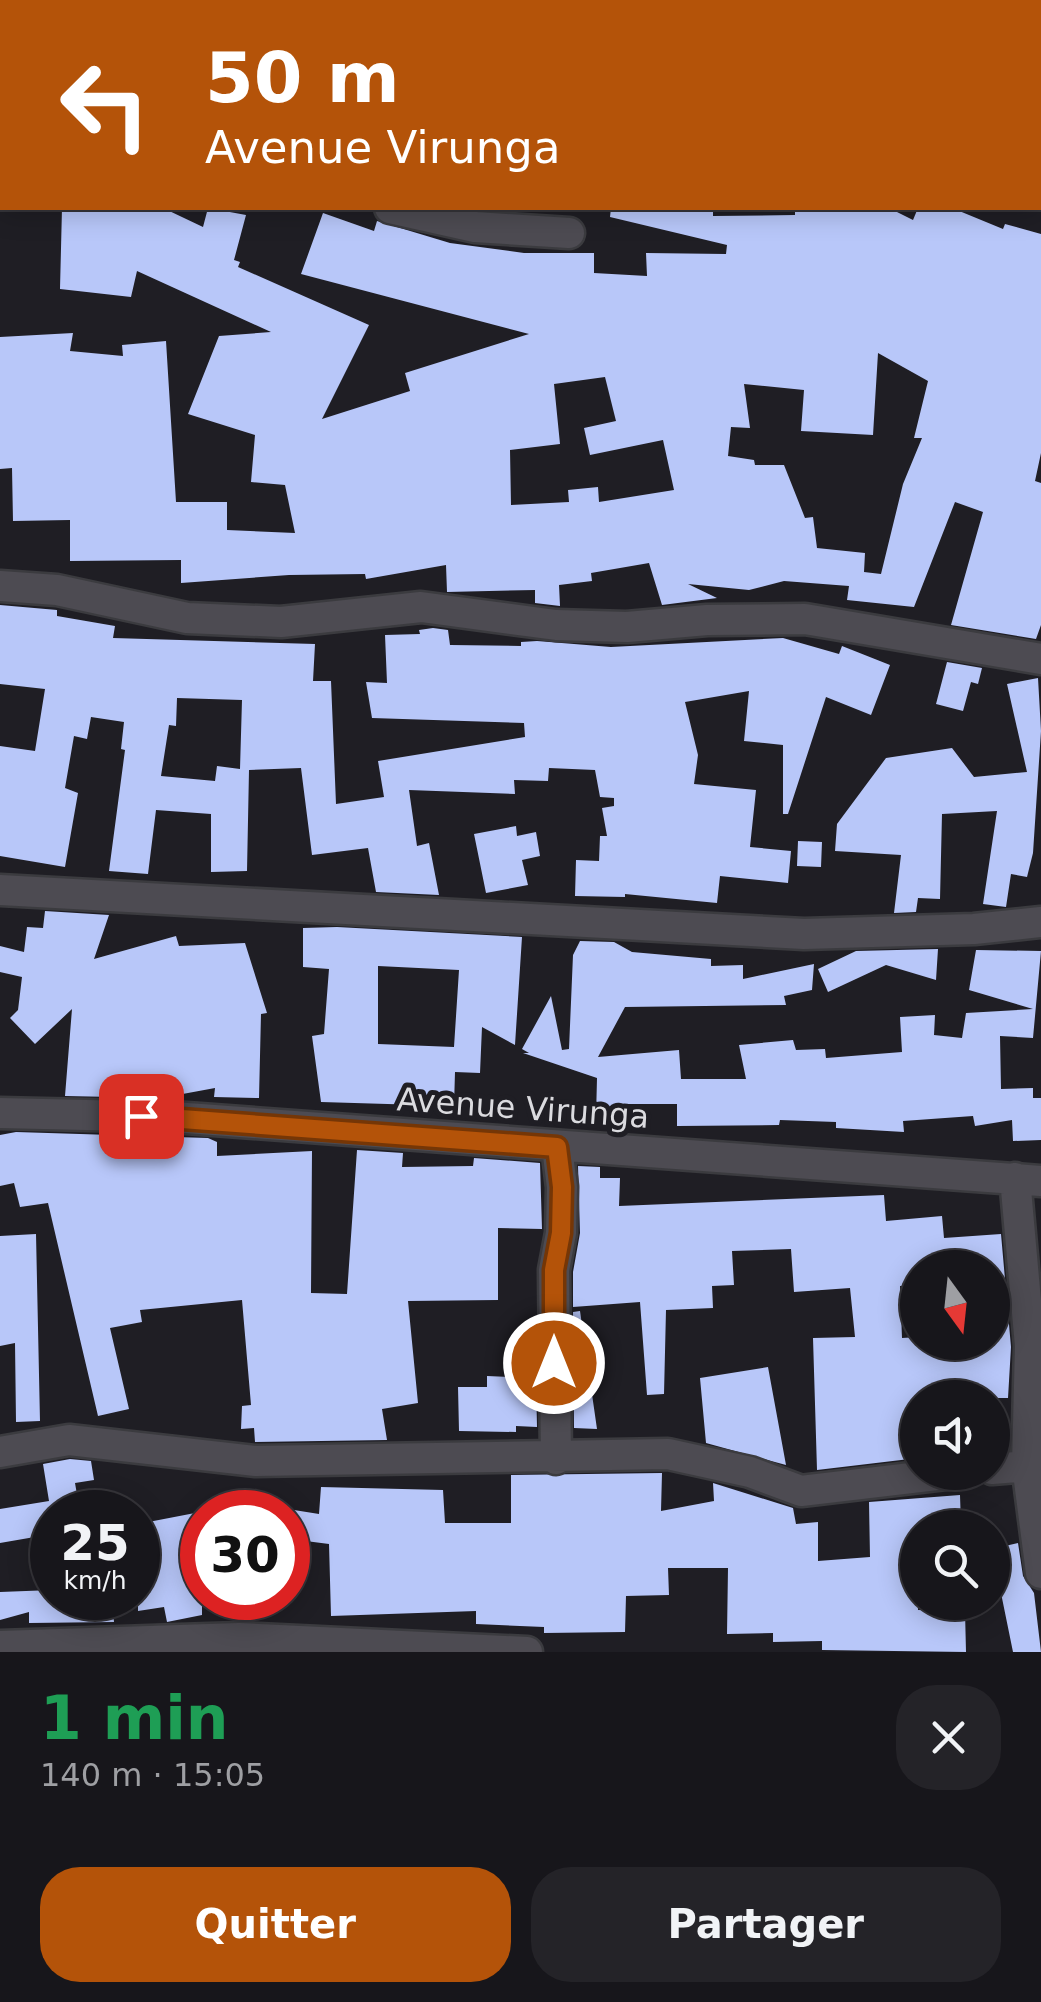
<!DOCTYPE html>
<html lang="fr">
<meta charset="utf-8">
<style>
body{margin:0;font-family:"DejaVu Sans",sans-serif;background:#242328;color:#f1f3f6;height:100vh;display:flex;flex-direction:column;font-size:38px;white-space:nowrap}
*{box-sizing:border-box;margin:0}
p{font-size:32px;color:#9e9fa3}
.icon{flex:none;width:55px;height:55px;fill:none;stroke:currentColor;stroke-width:2;stroke-linecap:round;stroke-linejoin:round}
.map{position:relative;height:1652px;overflow:hidden}
.drawer{display:flex;flex-direction:column;background:#17161b;flex:1}
.drawer>*{flex:none}
.top-card{position:absolute;left:0px;top:0px;width:1042px;height:210px;box-shadow:0 5px 25px #0003,0 0 0 2px #36353a;background:#b45309;color:#fff;overflow:hidden}
.needle{width:65px;rotate:165deg}
.tools{position:absolute;left:900px;top:1250px;display:grid;gap:20px}
.tools a{display:grid;place-items:center;width:110px;height:110px;border-radius:50%;background:#17161b;box-shadow:0 5px 25px #0003,0 0 0 2px #36353a;font-size:50px}
.speed{position:absolute;left:30px;top:1490px;display:flex;gap:20px;font-size:50px;font-weight:700;text-align:center}
.speed>*{display:grid;place-content:center;width:130px;height:130px;border-radius:50%;background:#17161b;box-shadow:0 5px 25px #0003,0 0 0 2px #36353a;line-height:1}
.speed small{font-size:25px;font-weight:400}
.speed .limit{border:15px solid #d22;background:#fff;color:#111}
.pin{position:absolute;display:grid;place-items:center;width:85px;height:85px;color:#fff;margin:-42px;border-radius:20px;box-shadow:0 5px 15px #0006}
.me{position:absolute;width:110px;margin:-55px;rotate:0deg;stroke-linejoin:round;filter:drop-shadow(0 0 8px #0008)}
.turn{display:flex;align-items:center;gap:35px;height:210px;padding:0 40px;font-size:45px}
.turn .icon{width:130px;height:130px;stroke-width:2.5}
.turn b{display:block;font-size:70px;line-height:85px}
.round{display:grid;place-items:center;flex:none;width:105px;height:105px;border-radius:40px;background:#242328}
.overview{display:flex;align-items:center;justify-content:space-between;height:170px;padding:0 40px}
h1{font-size:60px;font-weight:700;line-height:75px;color:#1e9e55}
.cta{display:flex;gap:20px;margin-top:auto;padding:20px 40px}
.cta a{flex:1;height:115px;border-radius:40px;background:#b45309;color:#fff;font-size:40px;font-weight:700;line-height:115px;text-align:center}
.cta a+a{background:#242328;color:#f1f3f6}
.map>svg:first-child{display:block}
</style>
<div class="map">
<svg width="1041" height="1652" viewBox="0 0 1041 1652">
<rect width="100%" height="100%" fill="#1f1e24"/>
<path fill="#b8c7f9" fill-rule="evenodd" d="M62,208H163L203,227L208,208L246,215L234,260L240,262L238,267L369,325L322,419L410,391L405,373L529,334L301,274L323,213L374,231L377,221L450,243L524,253H594V273L647,276L646,253L726,254L727,245L610,217L611,208H713V216L795,215V208H889L913,220L918,208H952L1003,229L1005,224L1041,234V453L1035,481L1041,483V625L1036,639L951,625L983,512L955,502L914,607L847,600L849,586L784,581L749,590L688,584L717,598L662,605L649,563L591,573L592,581L559,585L560,606L535,603V590L447,592L446,565L366,579L365,574L289,575L181,583V560L70,561V520L13,521L12,468L0,469V337L73,333L70,351L123,356L122,345L166,341L176,502H227V530L295,533L285,485L251,482L255,435L188,414L219,336L271,332L137,271L131,297L60,289ZM878,353L928,381L914,438H922L903,484L881,574L864,572L865,553L817,548L813,517L805,518L784,465H755L754,460L728,456L731,427L750,428L744,384L804,390L801,431L873,435ZM605,377L616,421L584,428L590,455L663,440L674,490L599,502L598,487L568,490L569,502L511,505L510,450L560,444L554,384Z
M0,605L57,610V616L115,626L113,638L315,644L313,681H331L336,804L384,797L378,761L525,737L524,723L372,718L366,682L387,683L385,635L420,634L419,630L433,628L448,630L450,645L521,646V642L537,641L611,647L783,638L839,654L842,646L890,665L871,715L826,697L788,814H783V745L744,741L749,691L685,702L698,755L694,784L756,790L750,847L791,851L788,883L720,876L717,903L625,894V897L575,896L576,860L599,861L600,836H607L602,808L614,806V798L600,797L595,770L549,768L548,781L514,780L515,794L409,790L417,846L429,843L439,895L376,892L368,848L312,855L301,768L249,770L247,871L211,872V814L156,810L148,874L109,871L125,750L121,749L124,722L91,717L87,739L74,736L65,788L78,793L65,867L0,856V746L35,751L45,689L0,684ZM177,698L242,700L240,769L217,766L215,781L161,776L169,725L176,726Z
M947,662L982,668L978,684L971,682L963,711L936,704Z
M1038,678L1041,731L1033,853L1027,877L1011,874L1006,907L983,904L997,811L942,814L940,899L918,898L916,912L894,913L901,855L835,851L837,824L886,758L952,748L974,777L1027,772L1007,684Z
M516,826L517,836L536,832L540,856L522,860L528,885L486,893L474,834Z
M798,841L822,842L821,867L797,866Z
M45,911L109,915L94,959L176,936L179,946L245,943L267,1013L261,1014L259,1098L214,1097L215,1088L161,1098L65,1096L72,1009L35,1044L10,1018L18,1010L22,977L0,972V946L24,952L27,927L43,928Z
M337,927L522,937L515,1045L482,1027L480,1073L455,1072L454,1106L321,1102L312,1036L324,1034L329,969L303,967V928ZM378,966L459,970L454,1047L378,1044Z
M580,941L614,942L632,952L711,959V966L743,965V979L814,964L812,990L784,996L786,1005L625,1007L598,1057L679,1050L681,1079H746L739,1045L793,1040L796,1050L825,1049L826,1058L902,1052L900,1017L935,1015L934,1035L962,1038L966,1013L1033,1009L969,990L976,950L1041,951L1033,1038L1000,1036L1001,1089L1033,1088V1098H1041V1140L1013,1141L1012,1120L975,1126L973,1116L903,1121L904,1132L836,1128V1122L780,1120L779,1125L677,1126V1104H621L620,1119L596,1118L597,1078L523,1053H529L522,1049L551,996L562,1050L569,1049L573,955Z
M938,949L936,980L886,965L828,992L818,969L856,951Z
M16,1132L208,1138L217,1142V1156L312,1151L311,1293L347,1294L357,1150L403,1153L402,1167L473,1166L474,1158L540,1163L542,1229L498,1228V1300L408,1301L418,1403L382,1409L387,1440L255,1442L254,1428L241,1429L242,1406L251,1405L242,1300L140,1310L142,1322L110,1328L129,1409L98,1416L48,1203L20,1207L14,1183L0,1186V1135Z
M578,1166L600,1167V1178H620L619,1206L884,1195L886,1221L942,1216L944,1238L1001,1234L1011,1347L1008,1398H916L918,1458L817,1470L813,1338L855,1337L850,1288L794,1292L791,1249L732,1251L734,1285L712,1286L713,1308L666,1310L664,1394L647,1395L640,1302L573,1307V1272L580,1233ZM918,1268H992V1342H918V1337L902,1338L900,1286L918,1285Z
M36,1234L40,1421L16,1422L15,1343L0,1346V1236Z
M580,1311L597,1429L574,1428L573,1312Z
M768,1367L786,1465L706,1443L700,1378Z
M487,1376L536,1378L537,1427L516,1426V1432L459,1431L458,1387H487Z
M70,1459L91,1461L94,1480L75,1483L80,1512H52V1534L0,1543V1509L49,1501L43,1464Z
M662,1473L661,1511L714,1501L713,1483L793,1508L796,1524L818,1522V1561L870,1557L869,1502L960,1495L961,1525L915,1528L918,1610L965,1611L966,1652L822,1650V1641L773,1642V1633L727,1634L728,1568H668L669,1595L626,1596L625,1632L544,1633V1627L476,1624V1611L331,1616L329,1544L290,1539L294,1510L319,1514L321,1487L443,1490L445,1523H511V1475Z
M195,1513L192,1538H202V1615L167,1622L164,1607L138,1611V1578L146,1577L138,1524Z
M1018,1543L1023,1576L1034,1593L1041,1652H1013L992,1549Z
M52,1590V1598H112L114,1622L29,1623V1612L0,1620V1592Z"/>
<g fill="none" stroke-linecap="round" stroke-linejoin="round">
<defs>
<path id="minor" d="M1040,108H1041
M0,140H2
M390,208L475,227L569,233
M0,586L57,590L187,618L281,622L421,607L556,625L627,627L707,620L805,619L1041,659
M0,890L804,934L974,929L1041,922
M0,1113L173,1117L1041,1181
M1015,1178L1030,1346L1027,1465L1041,1573
M0,1452L69,1440L256,1461L668,1454L750,1472L801,1491L962,1472
M556,1459L554,1270L561,1233L562,1187L557,1147
M992,1469L1041,1465
M0,1646L239,1638L527,1652"/>
</defs>
<use href="#minor" stroke="#3b3b3f" stroke-width="35"/>
<use href="#minor" stroke="#4d4b52" stroke-width="30"/>
</g>
<g fill="none" stroke-linecap="round" stroke-linejoin="round">
<defs>
<path id="route" d="M141,1116L557,1147L562,1187L561,1233L554,1270V1363"/>
</defs>
<use href="#route" stroke="#753606" stroke-width="25"/>
<use href="#route" stroke="#b45309" stroke-width="18"/>
</g>
<g text-anchor="middle" stroke-width="10" stroke-linejoin="round" paint-order="stroke">
<g font-size="32" fill="#dbdbdf" stroke="#1f1e24">
<text transform="translate(523 1108) rotate(4)" y="11">Avenue Virunga</text>
</g>
</g>
</svg>
<div class="tools">
<a><svg class="needle" viewBox="-14 -14 28 28"><path d="M0-13l5 13h-10z" fill="#e53935"/><path d="M0 13l5-13h-10z" fill="#9e9fa3"/></svg></a>
<a><svg class="icon" aria-label="sound" viewBox="0 0 24 24"><path d="M4 9h4l5-4v14l-5-4H4zM17 9q2 3 0 6"/></svg></a>
<a><svg class="icon" aria-label="search" viewBox="0 0 24 24"><circle cx="10" cy="10" r="6"/><path d="M15 15l6 6"/></svg></a>
</div>
<div class="speed"><div>25<small>km/h</small></div><div class="limit">30</div></div>
<div class="pin" style="left:141px;top:1116px;background:#d93025"><svg class="icon" aria-label="arrive" viewBox="0 0 24 24"><path d="M6 21V4h12l-3 4 3 4H6"/></svg></div>
<svg class="me" style="left:554px;top:1363px" viewBox="-20 -20 40 40"><circle r="17" fill="#b45309" stroke="#fff" stroke-width="3"/><path d="M0-11L8 9 0 5-8 9z" fill="#fff"/></svg>
<div class="top-card">
<div class="turn"><svg class="icon" aria-label="left" viewBox="0 0 24 24"><path d="M17 20v-9H6M10 6l-5 5 5 5"/></svg><div><b>50 m</b>Avenue Virunga</div></div>
</div>
</div>
<section class="drawer">
<div class="overview"><div><h1>1 min</h1><p>140 m · 15:05</p></div><a class="round"><svg class="icon" aria-label="close" viewBox="0 0 24 24"><path d="M6 6l12 12M18 6L6 18"/></svg></a></div>
<div class="cta"><a>Quitter</a><a>Partager</a></div>
</section>
